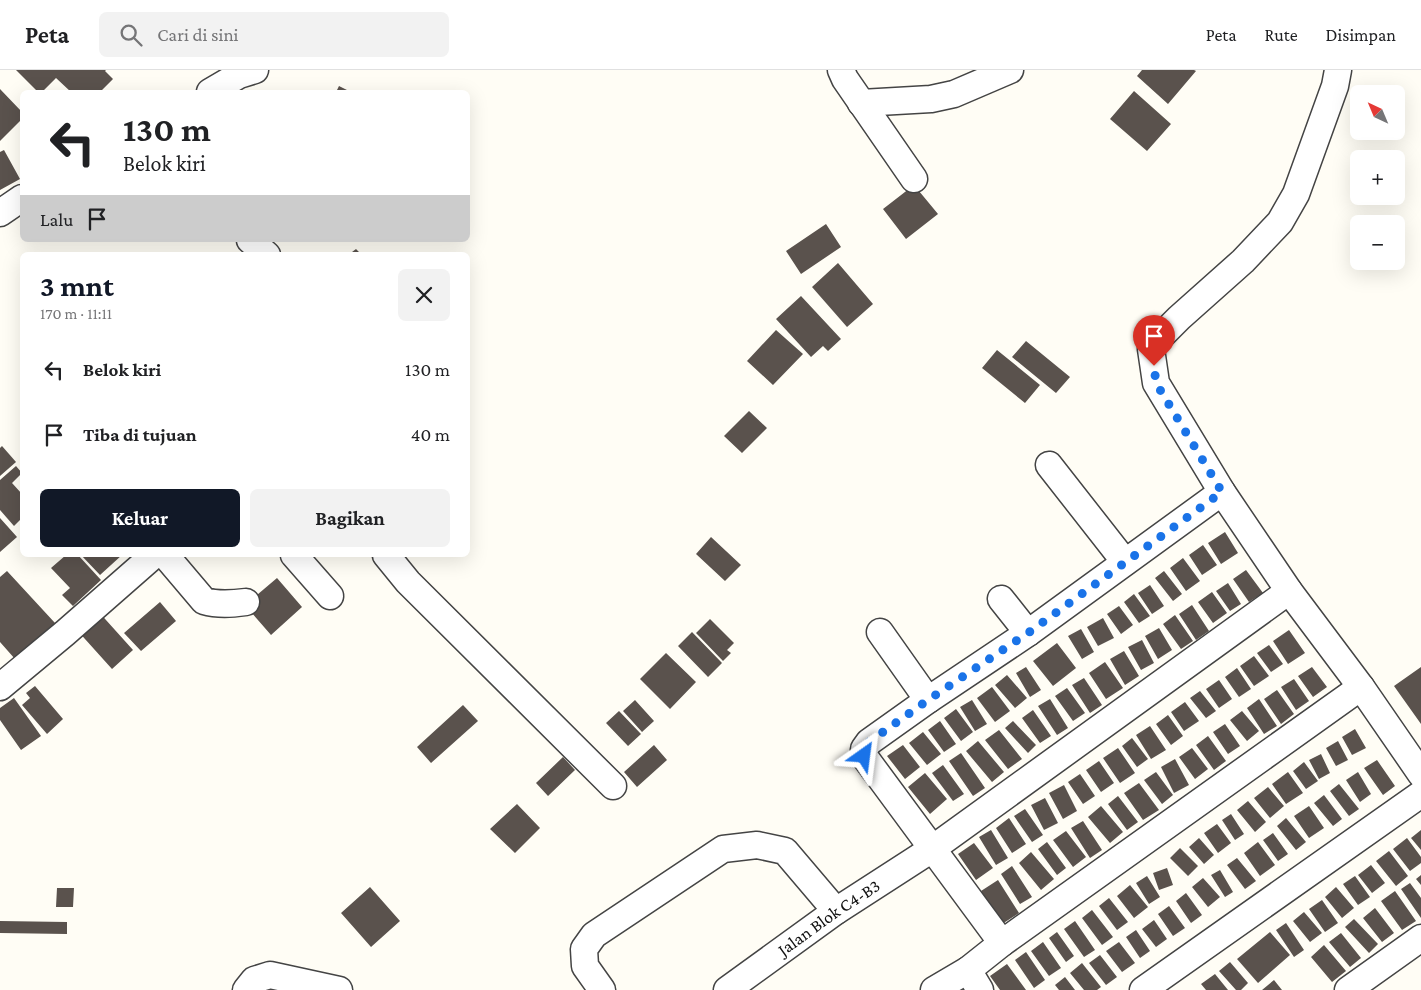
<!DOCTYPE html>
<html lang="id">
<meta charset="utf-8">
<style>
body{margin:0;font-family:"Crimson Pro",serif;background:#f2f2f2;color:#202124;height:100vh;display:flex;flex-direction:column;font-size:19px;white-space:nowrap}
*{box-sizing:border-box;margin:0}
p{font-size:16px;color:#757577}
.icon{flex:none;width:28px;height:28px;fill:none;stroke:currentColor;stroke-width:2;stroke-linecap:round;stroke-linejoin:round}
.map{position:relative;flex:1;overflow:hidden}
.drawer{position:absolute;left:20px;top:182px;width:450px;height:305px;display:flex;flex-direction:column;background:#fff;border-radius:8px;box-shadow:0 5px 20px #0002}
.drawer>*{flex:none}
.banner{position:absolute;left:20px;top:20px;width:450px;height:152px;border-radius:8px;box-shadow:0 5px 20px #0002;background:#fff;color:#202124;overflow:hidden}
.needle{width:32px;rotate:316deg}
.fabs{position:absolute;left:1350px;top:15px;display:grid;gap:10px}
.fabs a{display:grid;place-items:center;width:55px;height:55px;border-radius:8px;background:#fff;box-shadow:0 5px 20px #0002;font-size:25px}
.pin{position:absolute;display:grid;place-items:center;width:42px;height:42px;color:#fff;margin:-51px -21px;border-radius:50% 50% 50% 0;rotate:-45deg;box-shadow:0 0 5px #0007}
.pin .icon{rotate:45deg}
.me{position:absolute;width:55px;margin:-28px;rotate:31deg;stroke-linejoin:round;filter:drop-shadow(0 0 4px #0008)}
.turn{display:flex;align-items:center;gap:18px;height:105px;padding:0 20px;font-size:22px}
.turn .icon{width:65px;height:65px;stroke-width:2.5}
.turn b{display:block;font-size:35px;line-height:42px}
.then{display:flex;align-items:center;height:48px;padding:0 20px;background:#0003;gap:10px;font-size:19px}
.round{display:grid;place-items:center;flex:none;width:52px;height:52px;border-radius:8px;background:#f2f2f2}
.summary{display:flex;align-items:center;justify-content:space-between;height:85px;padding:0 20px}
h1{font-size:30px;font-weight:700;line-height:38px;color:#111827}
.action{display:flex;gap:10px;margin-top:auto;padding:10px 20px}
.action a{flex:1;height:58px;border-radius:8px;background:#111827;color:#fff;font-size:20px;font-weight:700;line-height:58px;text-align:center}
.action a+a{background:#f2f2f2;color:#202124}
ul{padding:0;list-style:none}
li{display:flex;align-items:center;gap:15px;height:65px;padding:0 20px}
li div{flex:1}
li b{display:block;font-size:19px}
li em{font-style:normal}
header{display:flex;align-items:center;gap:30px;box-sizing:border-box;height:70px;padding:0 25px;background:#fff;border-bottom:1px solid #e0e0e0}
header strong{font-size:24px}
nav{display:flex;gap:28px;margin-inline-start:auto;font-size:18px}
.search{width:350px;height:45px;background:#f2f2f2;display:flex;align-items:center;gap:12px;box-sizing:border-box;padding:0 18px;border-radius:8px;color:#757577;font-size:19px}
.map>svg:first-child{display:block}
</style>
<header>
<strong>Peta</strong>
<div class="search"><svg class="icon" aria-label="search" viewBox="0 0 24 24"><circle cx="10" cy="10" r="6"/><path d="M15 15l6 6"/></svg>Cari di sini</div>
<nav><a>Peta</a><a>Rute</a><a>Disimpan</a></nav>
</header>
<div class="map">
<svg width="1421" height="920" viewBox="0 0 1421 920">
<rect width="100%" height="100%" fill="#fffdf5"/>
<path fill="#5a524d" d="M16,0H106L105,1L113,9L100,22H71L56,8L42,22H38Z
M1142,0H1194L1196,1L1168,34L1137,6Z
M339,16L351,22H336Z
M0,19L22,42V49L0,71Z
M1134,21L1171,54L1147,81L1110,49Z
M4,80L20,109L0,120V82Z
M914,115L938,144L906,169L883,139Z
M826,154L841,177L801,204L786,181Z
M356,179L362,185H348Z
M838,193L873,234L847,257L812,217Z
M801,226L841,269L828,281L823,276L811,287L776,249Z
M776,260L803,284L773,315L747,291Z
M1026,271L1070,307L1056,323L1012,287Z
M997,280L1040,315L1025,333L982,298Z
M749,341L767,358L742,383L724,366Z
M2,376L16,392L0,406V378Z
M16,396L22,403L12,413L22,424V448L14,456L0,440V410Z
M0,448L17,467L0,482Z
M1225,462L1238,483L1221,494L1208,473Z
M711,467L741,495L725,511L696,484Z
M1203,475L1217,495L1202,505L1189,485Z
M66,485H78L101,510L73,536L62,525L70,518L51,498Z
M81,485H122L100,505Z
M1183,488L1200,511L1186,521L1170,498Z
M1246,500L1263,523L1249,532L1233,509Z
M7,501L55,553L15,589L0,572V507Z
M1164,501L1182,524L1173,531L1155,508Z
M277,508L302,537L271,565L245,535Z
M1228,513L1241,534L1230,541L1216,521Z
M1150,515L1164,536L1152,544L1138,523Z
M1212,522L1227,543L1213,553L1198,532Z
M1134,524L1150,546L1139,553L1124,532Z
M160,532L176,551L141,581L124,563Z
M1192,535L1209,561L1196,570L1179,544Z
M1119,536L1133,555L1121,564L1107,544Z
M97,540L133,580L112,599L76,559Z
M1175,545L1193,571L1181,579L1163,554Z
M1103,548L1114,568L1098,576L1087,557Z
M710,549L734,573L727,580L731,583L723,591L696,563Z
M1159,558L1172,580L1158,589L1145,566Z
M1081,559L1094,582L1082,589L1068,566Z
M1289,560L1305,583L1288,594L1273,571Z
M692,562L722,593L708,607L678,576Z
M1142,570L1154,593L1141,600L1128,577Z
M1057,573L1076,598L1053,616L1033,591Z
M1269,575L1283,594L1271,602L1257,583Z
M1124,581L1139,606L1125,615L1110,589Z
M666,583L696,612L670,639L640,609Z
M1254,586L1269,606L1254,616L1240,596Z
M1105,592L1123,618L1106,629L1089,603Z
M1026,597L1041,620L1030,627L1016,603Z
M1312,597L1327,617L1313,627L1298,606Z
M1421,597V654L1394,616Z
M1237,598L1251,619L1239,627L1225,607Z
M1007,605L1027,628L1015,638L995,615Z
M1084,608L1102,635L1090,643L1072,615Z
M1294,609L1309,631L1296,640L1281,617Z
M1219,610L1232,629L1219,638L1206,619Z
M35,616L63,649L47,664L22,635L30,628L26,623Z
M992,617L1010,641L995,652L977,628Z
M1067,618L1085,643L1073,651L1055,626Z
M1277,620L1294,644L1281,654L1264,629Z
M1200,621L1216,641L1206,648L1190,628Z
M14,628L41,666L21,680L0,650V638Z
M1050,629L1068,658L1057,665L1038,636Z
M1259,629L1277,656L1264,664L1247,638Z
M635,630L654,651L642,662L623,641Z
M972,630L987,654L975,661L960,637Z
M1185,632L1199,651L1184,661L1171,642Z
M463,635L478,651L431,693L417,677Z
M956,639L973,662L961,671L944,648Z
M1033,640L1051,666L1040,673L1022,648Z
M619,641L641,664L628,676L606,653Z
M1242,641L1259,661L1247,671L1230,650Z
M1168,645L1183,666L1171,675L1156,654Z
M940,651L956,674L944,682L928,660Z
M1013,651L1036,675L1028,683L1005,658Z
M1225,654L1240,676L1228,684L1213,662Z
M1150,656L1166,680L1151,689L1136,665Z
M1355,659L1366,678L1352,685L1342,667Z
M999,660L1022,689L1008,699L985,670Z
M923,662L941,684L927,695L909,673Z
M1208,666L1226,691L1214,700L1196,675Z
M1132,668L1148,689L1137,697L1122,676Z
M978,671L1004,702L992,712L966,681Z
M1338,671L1348,690L1336,696L1326,678Z
M654,675L667,690L637,717L624,702Z
M903,675L920,697L905,709L887,686Z
M1118,678L1135,703L1120,713L1103,688Z
M1192,678L1208,699L1195,709L1179,687Z
M961,683L985,718L973,726L949,691Z
M1321,684L1330,703L1319,709L1309,690Z
M563,687L575,700L548,726L536,713Z
M1175,689L1189,715L1174,723L1161,697Z
M1377,690L1395,716L1383,725L1364,698Z
M1099,691L1114,713L1101,722L1086,700Z
M1304,692L1318,711L1306,719L1293,701Z
M943,695L964,724L953,731L932,703Z
M1156,702L1173,725L1162,734L1144,710Z
M1288,702L1303,723L1286,734L1272,714Z
M1358,702L1371,724L1360,732L1346,710Z
M925,703L947,729L930,744L908,717Z
M1080,704L1095,726L1083,734L1068,712Z
M1139,713L1159,740L1143,750L1124,723Z
M1339,714L1359,739L1349,746L1330,721Z
M1064,715L1077,741L1063,749L1049,723Z
M1268,717L1284,736L1270,748L1254,728Z
M1324,725L1342,749L1333,756L1314,733Z
M1118,726L1138,752L1127,760L1108,734Z
M1045,728L1058,753L1044,760L1031,735Z
M1248,731L1266,752L1255,762L1237,740Z
M517,734L540,758L515,783L490,759Z
M1101,736L1123,762L1110,773L1088,747Z
M1309,736L1324,758L1309,768L1294,746Z
M1025,739L1043,765L1032,772L1014,746Z
M1231,744L1244,764L1235,770L1222,750Z
M1009,748L1026,774L1012,783L996,758Z
M1286,748L1306,772L1296,780L1277,756Z
M1083,751L1102,780L1090,788L1071,758Z
M1217,754L1231,773L1218,783L1204,763Z
M991,760L1008,788L996,795L979,767Z
M1421,760V780L1411,768Z
M1066,761L1086,787L1073,797L1053,770Z
M1273,763L1288,784L1278,791L1263,770Z
M1199,768L1214,785L1204,794L1189,777Z
M1407,768L1421,787V793L1410,801L1393,779Z
M1047,772L1066,798L1057,805L1038,779Z
M1258,772L1275,795L1260,806L1244,783Z
M974,773L993,798L976,810L958,784Z
M1180,778L1198,796L1188,806L1170,788Z
M1389,781L1408,806L1396,816L1376,791Z
M1031,782L1054,809L1041,820L1019,793Z
M1237,788L1256,811L1245,819L1227,795Z
M1371,795L1385,813L1372,823L1358,805Z
M1012,796L1032,827L1020,834L1001,804Z
M1167,798L1173,815L1159,820L1153,803Z
M1220,800L1233,822L1225,827L1211,805Z
M1421,805V815L1416,809Z
M1147,806L1160,827L1149,834L1136,813Z
M1355,806L1370,827L1358,835L1343,814Z
M1203,808L1220,827L1208,837L1192,817Z
M998,810L1019,843L1002,854L981,821Z
M1410,813L1421,828V848L1401,819Z
M1130,815L1148,837L1134,848L1117,826Z
M370,817L400,851L371,877L341,843Z
M1336,817L1354,838L1342,848L1325,827Z
M57,818H74L73,837H56Z
M1395,821L1416,851L1402,860L1381,831Z
M1186,823L1202,845L1191,853L1176,831Z
M1109,828L1128,852L1117,860L1099,836Z
M1322,830L1338,853L1325,862L1309,839Z
M1169,836L1185,858L1173,866L1158,844Z
M1375,838L1394,863L1382,872L1363,848Z
M1092,840L1113,867L1102,875L1082,848Z
M1304,842L1322,863L1310,872L1293,851Z
M1354,849L1378,874L1369,883L1345,857Z
M1154,850L1167,869L1156,877L1142,859Z
M0,851L67,852V864L0,863Z
M1075,851L1095,880L1084,887L1064,859Z
M1286,853L1304,880L1294,887L1276,860Z
M1136,860L1150,881L1140,888L1126,867Z
M1057,862L1074,886L1066,892L1049,868Z
M1270,862L1290,885L1258,913L1237,889Z
M1341,863L1361,888L1350,897L1329,872Z
M1043,872L1061,898L1049,906L1031,881Z
M1119,872L1135,893L1122,902L1106,881Z
M1324,875L1346,901L1332,912L1311,887Z
M1026,882L1045,910L1034,918L1015,890Z
M1100,885L1117,907L1106,915L1089,893Z
M1230,892L1248,913L1241,920H1236L1219,901Z
M1082,893L1101,917L1097,920H1084L1070,903Z
M1007,894L1026,920H1000L990,906Z
M1215,904L1228,920H1206L1201,914Z
M1065,907L1075,920H1059L1055,915Z
M1274,910L1282,920H1262Z"/>
<g fill="none" stroke-linecap="round" stroke-linejoin="round">
<defs>
<g id="minor">
<path d="M841,0L845,9L914,109"/>
<path d="M1338,0L1335,16L1296,124L1280,152L1243,191L1179,248L1157,270L1151,279L1156,313L1222,422L1289,521L1361,617L1421,704"/>
<path d="M210,22L239,5L255,0"/>
<path d="M861,33L931,29L954,24L1010,0"/>
<path d="M0,143L22,128"/>
<path d="M250,170L267,185"/>
<path d="M1049,395L1125,492"/>
<path d="M1222,422L1028,563L928,630L869,672L864,679V686L1002,873L1361,617"/>
<path d="M165,485L204,531C218,535 231,534 246,532"/>
<path d="M294,485L330,526"/>
<path d="M386,485L408,512L613,716"/>
<path d="M1001,529L1028,563"/>
<path d="M880,562L928,630"/>
<path d="M0,617L65,563L154,485"/>
<path d="M246,920L254,910L270,905L339,920"/>
<path d="M602,920L585,896L584,879L594,865L723,779L757,775L785,781L836,841"/>
<path id="s1" d="M727,920L836,841L932,779L1289,521"/>
<path d="M934,920L968,900"/>
<path d="M980,920L968,900L1002,873"/>
<path d="M1143,920L1421,724"/>
<path d="M1348,920L1421,868"/>
</g>
</defs>
<use href="#minor" stroke="#444" stroke-width="29"/>
<use href="#minor" stroke="#fff" stroke-width="26"/>
</g>
<g fill="none" stroke-linecap="round" stroke-linejoin="round">
<path stroke="#1a73e8" stroke-width="9" stroke-dasharray="0 16.2" d="M864,686V679L869,672L928,630L1028,563L1222,422L1156,313L1154,296"/>
</g>
<g text-anchor="middle" stroke-width="5" stroke-linejoin="round" paint-order="stroke">
<g font-size="18" fill="#111" stroke="#fff">
<text dy="6" stroke="none"><textPath href="#s1" startOffset="125">Jalan Blok C4-B3</textPath></text>
</g>
</g>
</svg>
<div class="fabs">
<a><svg class="needle" viewBox="-14 -14 28 28"><path d="M0-13l5 13h-10z" fill="#e53935"/><path d="M0 13l5-13h-10z" fill="#757577"/></svg></a>
<a>+</a>
<a>−</a>
</div>
<div class="pin" style="left:1154px;top:296px;background:#d93025"><svg class="icon" aria-label="arrive" viewBox="0 0 24 24"><path d="M6 21V4h12l-3 4 3 4H6"/></svg></div>
<svg class="me" style="left:864px;top:686px" viewBox="-20 -20 40 40"><path d="M0-17L14 15 0 8-14 15z" fill="#1a73e8" stroke="#fff" stroke-width="4"/></svg>
<div class="banner">
<div class="turn"><svg class="icon" aria-label="left" viewBox="0 0 24 24"><path d="M17 20v-9H6M10 6l-5 5 5 5"/></svg><div><b>130 m</b>Belok kiri</div></div>
<div class="then">Lalu<svg class="icon" aria-label="arrive" viewBox="0 0 24 24"><path d="M6 21V4h12l-3 4 3 4H6"/></svg></div>
</div>
<section class="drawer">
<div class="summary"><div><h1>3 mnt</h1><p>170 m · 11:11</p></div><a class="round"><svg class="icon" aria-label="close" viewBox="0 0 24 24"><path d="M6 6l12 12M18 6L6 18"/></svg></a></div>
<ul>
<li><svg class="icon" aria-label="left" viewBox="0 0 24 24"><path d="M17 20v-9H6M10 6l-5 5 5 5"/></svg><div><b>Belok kiri</b></div><em>130 m</em></li>
<li><svg class="icon" aria-label="arrive" viewBox="0 0 24 24"><path d="M6 21V4h12l-3 4 3 4H6"/></svg><div><b>Tiba di tujuan</b></div><em>40 m</em></li>
</ul>
<div class="action"><a>Keluar</a><a>Bagikan</a></div>
</section>
</div>
